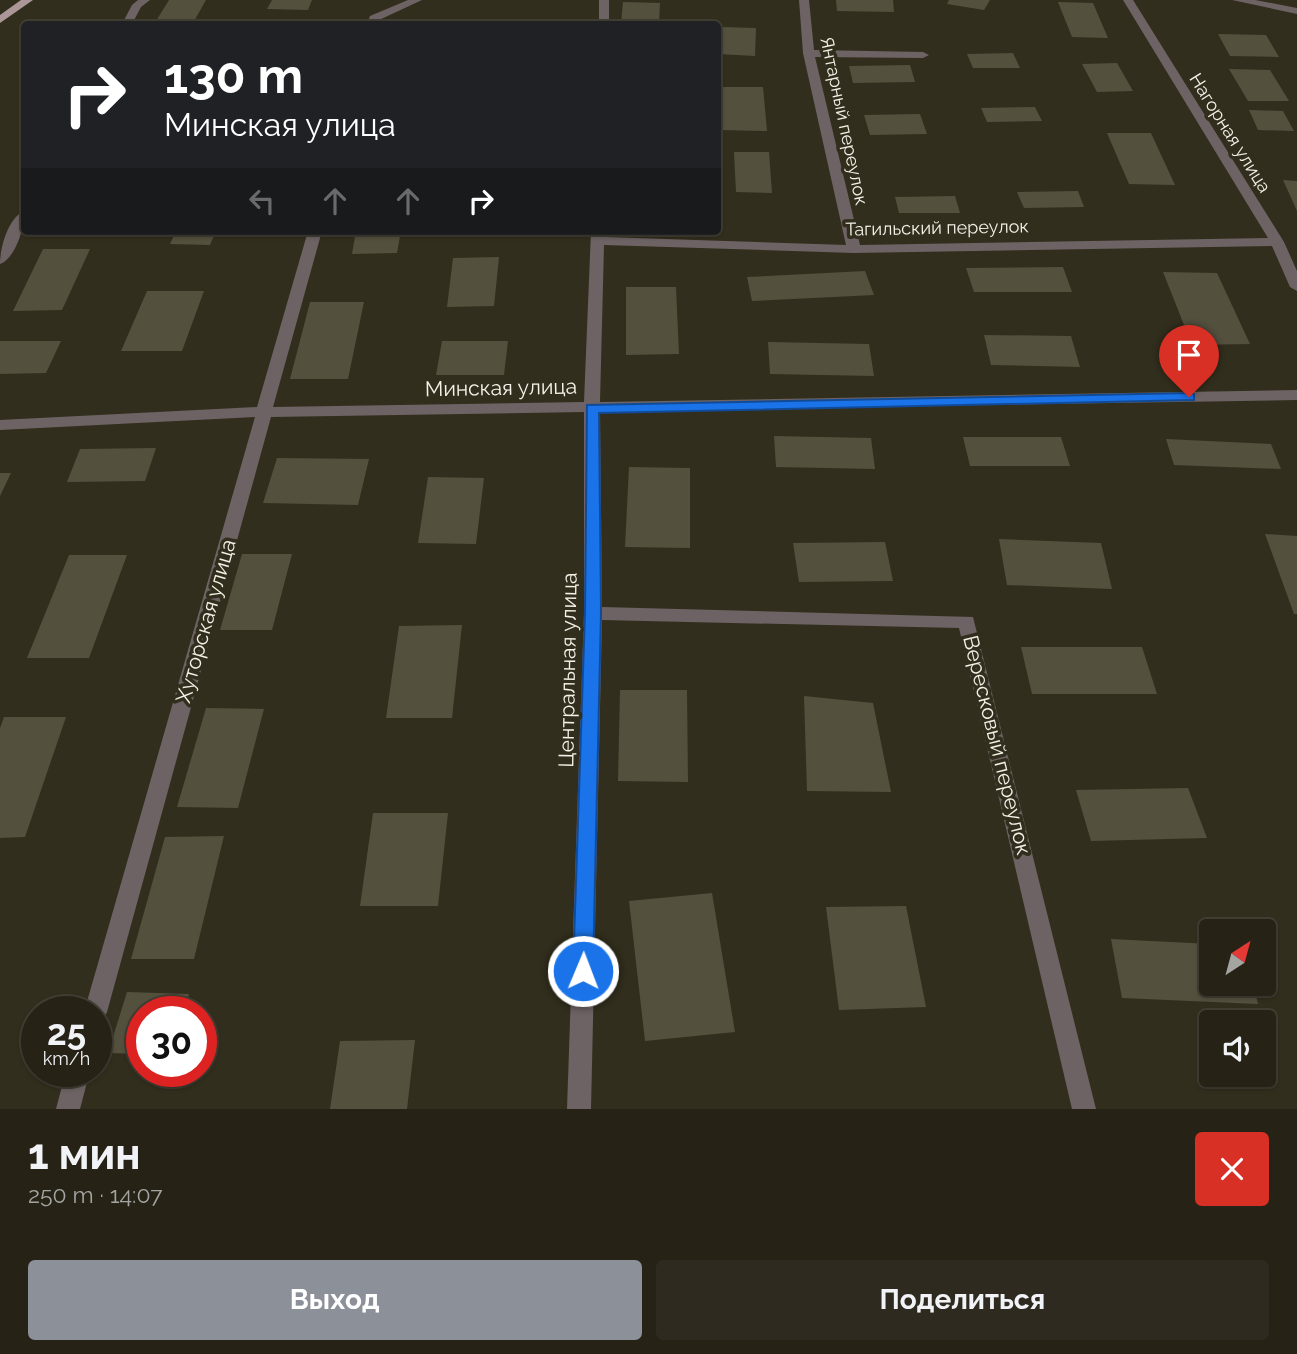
<!DOCTYPE html>
<html lang="ru">
<meta charset="utf-8">
<style>
body{margin:0;font-family:Raleway,sans-serif;background:#2e2a1f;color:#f1f3f6;height:100vh;display:flex;flex-direction:column;font-size:26px;white-space:nowrap}
*{box-sizing:border-box;margin:0}
p{font-size:23px;color:#a4a4a1}
.icon{flex:none;width:38px;height:38px;fill:none;stroke:currentColor;stroke-width:2;stroke-linecap:round;stroke-linejoin:round}
.map{position:relative;height:1109px;overflow:hidden}
.sheet{display:flex;flex-direction:column;background:#262216;flex:1}
.sheet>*{flex:none}
.guide{position:absolute;left:21px;top:21px;width:700px;height:214px;border-radius:7px;box-shadow:0 2px 5px #0004,0 0 0 2px #423f35;background:#202124;color:#fff;overflow:hidden}
.needle{width:46px;rotate:36deg}
.controls{position:absolute;left:1199px;top:919px;display:grid;gap:14px}
.controls a{display:grid;place-items:center;width:77px;height:77px;border-radius:7px;background:#262216;box-shadow:0 2px 5px #0004,0 0 0 2px #423f35;font-size:35px}
.speed{position:absolute;left:21px;top:996px;display:flex;gap:14px;font-size:35px;font-weight:700;text-align:center}
.speed>*{display:grid;place-content:center;width:91px;height:91px;border-radius:50%;background:#262216;box-shadow:0 2px 5px #0004,0 0 0 2px #423f35;line-height:1}
.speed small{font-size:18px;font-weight:400}
.speed .limit{border:10px solid #d22;background:#fff;color:#111}
.pin{position:absolute;display:grid;place-items:center;width:60px;height:60px;color:#fff;margin:-72px -30px;border-radius:50% 50% 50% 0;rotate:-45deg;box-shadow:0 0 7px #0007}
.pin .icon{rotate:45deg}
.me{position:absolute;width:77px;margin:-38px;rotate:1deg;stroke-linejoin:round;filter:drop-shadow(0 0 5px #0008)}
.turn{display:flex;align-items:center;gap:24px;height:147px;padding:0 28px;font-size:32px}
.turn .icon{width:91px;height:91px;stroke-width:2.5}
.turn b{display:block;font-size:49px;line-height:60px}
.lanes{display:flex;align-items:center;height:66px;padding:0 28px;background:#0003;justify-content:center;gap:35px;direction:ltr}
.lanes .off{opacity:.35}
.round{display:grid;place-items:center;flex:none;width:74px;height:74px;border-radius:7px;background:#2e2a1f}
.head{display:flex;align-items:center;justify-content:space-between;height:119px;padding:0 28px}
h1{font-size:42px;font-weight:700;line-height:52px}
.cta{display:flex;gap:14px;margin-top:auto;padding:14px 28px}
.cta a{flex:1;height:80px;border-radius:7px;background:#8c9099;color:#fff;font-size:28px;font-weight:700;line-height:80px;text-align:center}
.cta a+a{background:#2e2a1f;color:#f1f3f6}
.map>svg:first-child{display:block}
</style>
<div class="map">
<svg width="1297" height="1109" viewBox="0 0 1297 1109">
<rect width="100%" height="100%" fill="#322e1d"/>
<path fill="#54503e" d="M169,0H206L193,23L156,21Z
M272,0H312L308,10L267,9Z
M836,0H893L894,12L837,11Z
M949,0H990L984,10L947,4Z
M623,2L660,3L659,24H621Z
M1058,2L1093,3L1108,38L1072,37Z
M721,27L756,28L755,56L718,54Z
M1218,34L1266,35L1279,57L1230,56Z
M1013,53L1020,68H973L967,54Z
M1117,63L1133,91L1097,92L1082,64Z
M910,65L915,82L853,83L849,66Z
M1229,69L1270,70L1289,101H1248Z
M718,87H763L767,131L720,130Z
M1035,107L1042,121L987,122L981,108Z
M1249,110L1283,111L1294,131L1258,130Z
M920,114L927,134L870,135L864,115Z
M1107,133H1151L1175,185L1129,184Z
M734,152H769L772,193L736,192Z
M1283,180L1297,181V211Z
M1078,191L1084,207L1024,208L1017,192Z
M955,196L960,213H899L895,197Z
M176,231H216L210,245L170,244Z
M356,231H401L397,253L352,254Z
M43,249H90L62,310L13,311Z
M499,257L494,306L447,307L453,258Z
M1063,267L1072,292H974L966,268Z
M865,271L874,295L752,301L747,277Z
M1163,272L1217,273L1250,344L1192,345Z
M626,287H676L679,354L626,355Z
M147,291H204L182,351H121Z
M310,302H364L348,379H290Z
M984,335L1071,336L1080,367L991,365Z
M0,341H61L46,373L0,374Z
M442,341H508L504,375H436Z
M768,342L869,344L874,376L770,374Z
M774,436L871,438L875,469L776,467Z
M963,437H1061L1070,466H970Z
M1166,439L1271,444L1281,469L1174,465Z
M156,448L145,481L67,482L80,449Z
M277,458L369,459L358,505L263,503Z
M629,467L690,468V548L625,547Z
M0,473H11L0,496Z
M428,477L484,478L476,544L418,543Z
M1265,534L1297,536V614H1294Z
M999,539L1101,543L1112,589L1007,585Z
M885,542L893,581L799,582L793,543Z
M242,554H292L272,630H220Z
M69,555H127L89,658H27Z
M462,625L452,718H386L399,626Z
M1021,647H1142L1157,694H1032Z
M620,690H687L688,782L618,781Z
M804,696L873,703L891,792L807,791Z
M206,708L264,709L238,808L177,807Z
M4,717H66L25,837L0,838V728Z
M1188,788L1207,838L1091,841L1076,790Z
M373,813H448L438,906H360Z
M224,836L194,959H131L165,837Z
M712,893L735,1032L645,1041L629,901Z
M906,906L926,1007L839,1010L826,907Z
M1111,939L1211,944V984H1253L1258,1004L1122,998Z
M127,992L189,994L184,1012H142V1054L108,1053Z
M415,1040L407,1109H330L340,1041Z"/>
<g fill="none" stroke-linecap="round" stroke-linejoin="round">
<path fill="#6d6364" fill-rule="evenodd" d="M138,0H150L141,7L132,24H122L132,5Z
M408,0H422L379,20L377,24H367L370,16Z
M599,0H609V24H599Z
M799,0H809L814,50L923,52L929,55L923,58L815,57L860,245L1268,238L1123,0H1133L1284,242L1297,271V291L1290,287L1272,246L854,253L604,245L600,402L1297,390V400L600,411L602,607L973,617L1096,1109H1072L959,628L602,620L591,1109H567L584,613V412L271,417L107,1012L103,1020L96,1022V1012H84L255,417L0,430V420L257,407L308,231H322L273,407L584,402L591,231H605V237L846,245L803,53Z
M1232,0H1255L1297,8V14Z
M24,211C25,226 16,258 0,264C0,248 8,218 24,211Z
M66,1071H90L80,1109H56Z"/>
<path fill="#ac9798" fill-rule="evenodd" d="M21,0H33L0,23V15Z"/>
</g>
<path fill="#1a73e8" stroke="#114b97" stroke-width="2" d="M1189,393L1194,394V400L599,413L601,612L593,971L590,978L583,980L576,978L573,971L585,612L587,405Z"/>
<g text-anchor="middle" stroke-width="7" stroke-linejoin="round" paint-order="stroke">
<g font-size="18" fill="#f4f1e7" stroke="#322e1d">
<text transform="translate(844 121) rotate(78)" y="6">Янтарный переулок</text>
<text transform="translate(1230 133) rotate(58)" y="6">Нагорная улица</text>
<text transform="translate(937 228) rotate(-1)" y="6">Тагильский переулок</text>
</g>
<g font-size="21" fill="#f4f1e7" stroke="#322e1d">
<text transform="translate(501 388) rotate(-1)" y="7">Минская улица</text>
<text transform="translate(206 621) rotate(-74)" y="7">Хуторская улица</text>
<text transform="translate(568 670) rotate(-89)" y="7">Центральная улица</text>
<text transform="translate(997 745) rotate(76)" y="7">Вересковый переулок</text>
</g>
</g>
</svg>
<div class="controls">
<a><svg class="needle" viewBox="-14 -14 28 28"><path d="M0-13l5 13h-10z" fill="#e53935"/><path d="M0 13l5-13h-10z" fill="#a4a4a1"/></svg></a>
<a><svg class="icon" aria-label="sound" viewBox="0 0 24 24"><path d="M4 9h4l5-4v14l-5-4H4zM17 9q2 3 0 6"/></svg></a>
</div>
<div class="speed"><div>25<small>km/h</small></div><div class="limit">30</div></div>
<div class="pin" style="left:1189px;top:397px;background:#d93025"><svg class="icon" aria-label="arrive" viewBox="0 0 24 24"><path d="M6 21V4h12l-3 4 3 4H6"/></svg></div>
<svg class="me" style="left:583px;top:971px" viewBox="-20 -20 40 40"><circle r="17" fill="#1a73e8" stroke="#fff" stroke-width="3"/><path d="M0-11L8 9 0 5-8 9z" fill="#fff"/></svg>
<div class="guide">
<div class="turn"><svg class="icon" aria-label="right" viewBox="0 0 24 24"><path d="M7 20v-9h11M14 6l5 5-5 5"/></svg><div><b>130 m</b>Минская улица</div></div>
<div class="lanes"><svg class="icon off" aria-label="left" viewBox="0 0 24 24"><path d="M17 20v-9H6M10 6l-5 5 5 5"/></svg><svg class="icon off" aria-label="ahead" viewBox="0 0 24 24"><path d="M12 20V5M6 11l6-6 6 6"/></svg><svg class="icon off" aria-label="ahead" viewBox="0 0 24 24"><path d="M12 20V5M6 11l6-6 6 6"/></svg><svg class="icon" aria-label="right" viewBox="0 0 24 24"><path d="M7 20v-9h11M14 6l5 5-5 5"/></svg></div>
</div>
</div>
<section class="sheet">
<div class="head"><div><h1>1 мин</h1><p>250 m · 14:07</p></div><a class="round" style="background:#d93025;color:#fff"><svg class="icon" aria-label="close" viewBox="0 0 24 24"><path d="M6 6l12 12M18 6L6 18"/></svg></a></div>
<div class="cta"><a>Выход</a><a>Поделиться</a></div>
</section>
